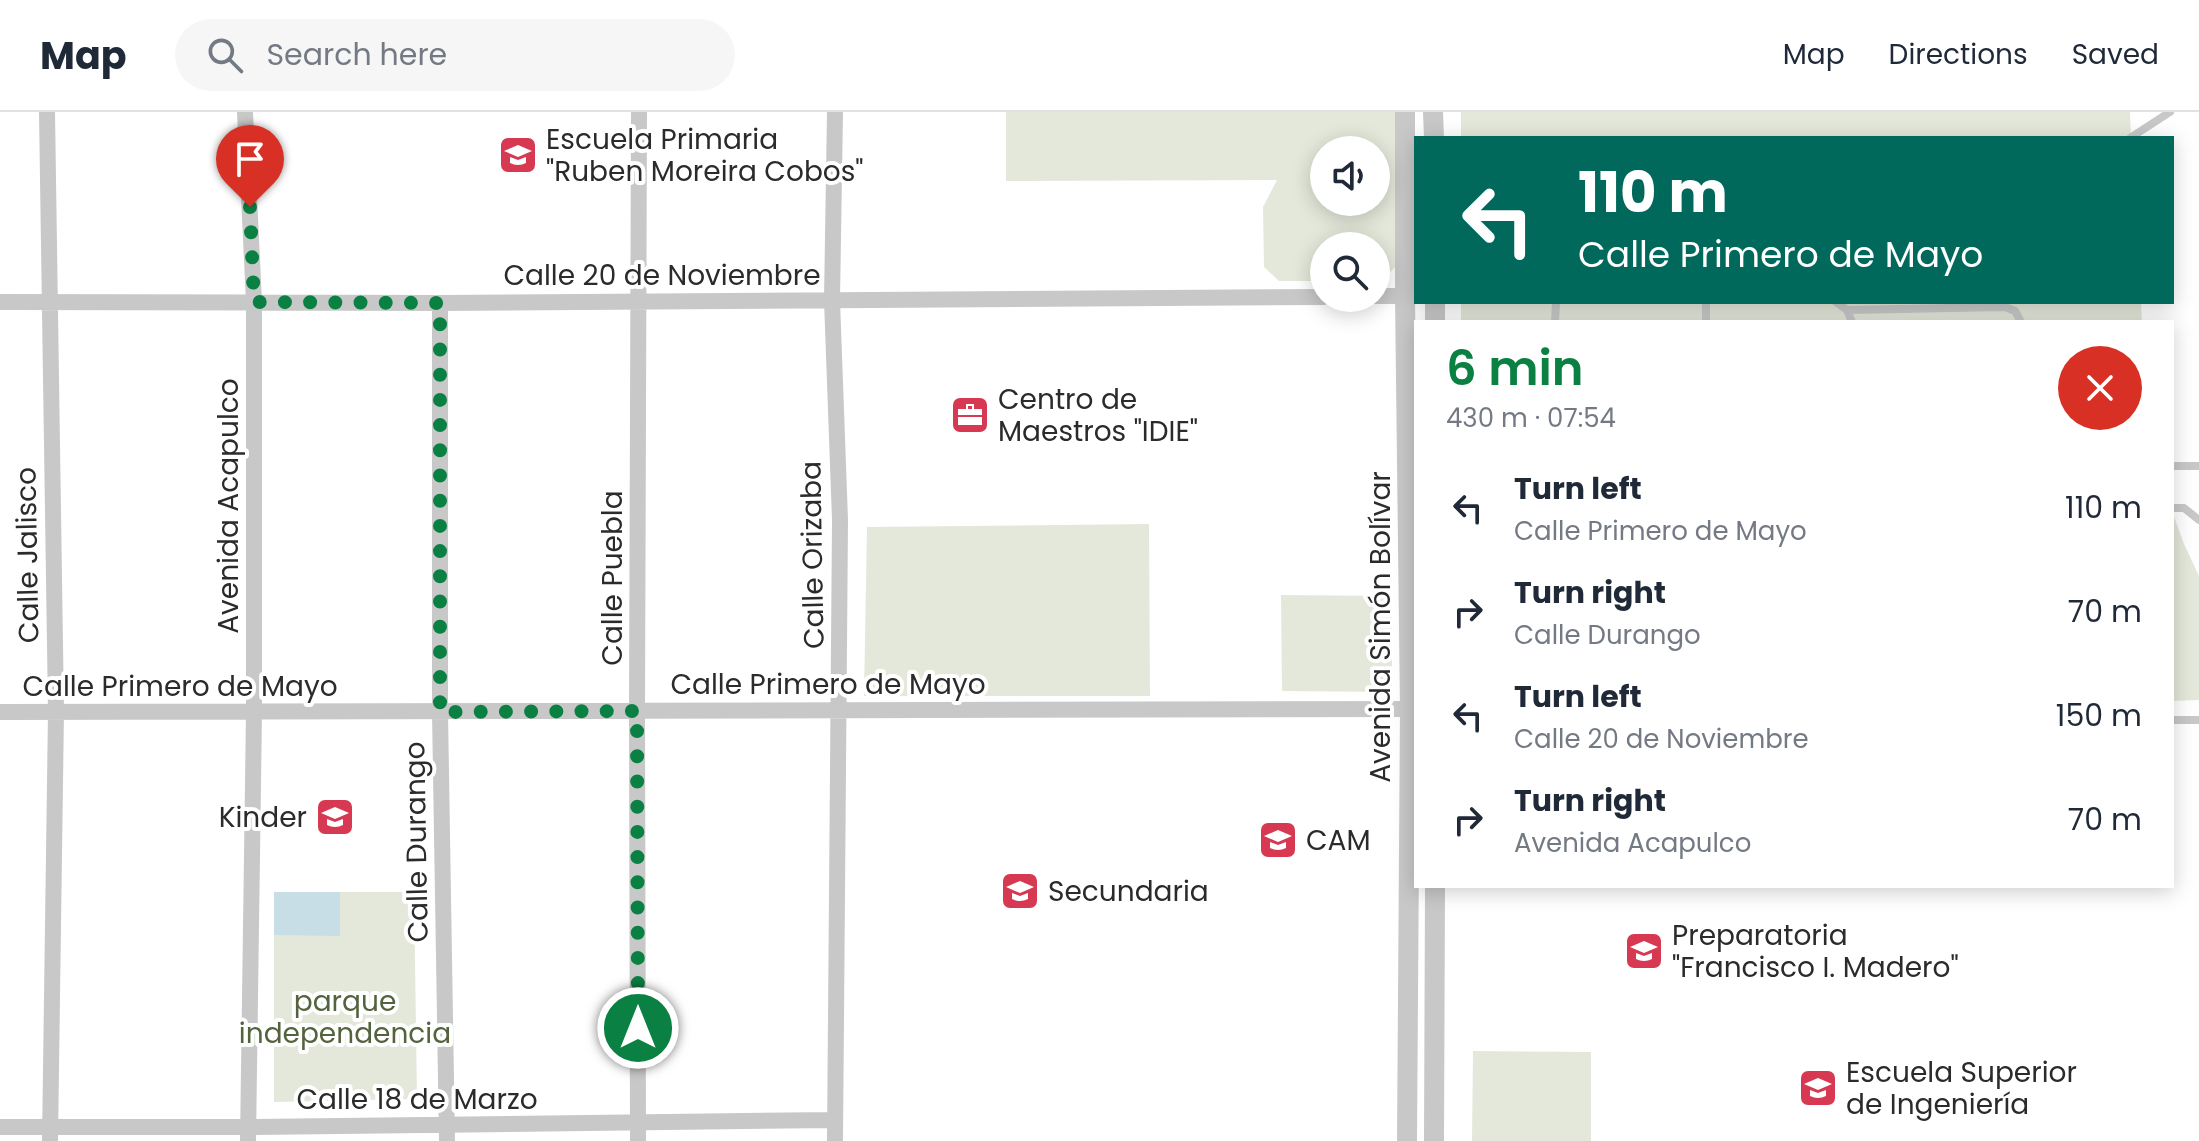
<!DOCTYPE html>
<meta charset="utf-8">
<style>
body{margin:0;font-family:Poppins,sans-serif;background:#f6f6f7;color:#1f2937;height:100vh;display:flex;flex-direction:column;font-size:30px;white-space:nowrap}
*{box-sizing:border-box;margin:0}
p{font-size:26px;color:#747a83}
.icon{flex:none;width:44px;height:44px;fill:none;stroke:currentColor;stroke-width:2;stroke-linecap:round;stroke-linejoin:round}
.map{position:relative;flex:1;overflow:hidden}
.details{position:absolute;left:1414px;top:208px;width:760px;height:568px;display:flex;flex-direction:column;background:#fff;border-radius:0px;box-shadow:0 4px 20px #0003}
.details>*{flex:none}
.hud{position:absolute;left:1414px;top:24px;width:760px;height:168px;border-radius:0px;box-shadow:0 4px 20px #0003;background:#00695c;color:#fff;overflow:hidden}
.buttons{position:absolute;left:1310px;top:24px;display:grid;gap:16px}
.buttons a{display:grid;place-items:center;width:80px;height:80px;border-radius:50%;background:#fff;box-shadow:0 4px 20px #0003;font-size:40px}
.pin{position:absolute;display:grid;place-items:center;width:68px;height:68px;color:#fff;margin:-82px -34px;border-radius:50% 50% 50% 0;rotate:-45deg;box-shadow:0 0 8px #0007}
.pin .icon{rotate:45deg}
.me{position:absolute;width:88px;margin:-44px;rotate:0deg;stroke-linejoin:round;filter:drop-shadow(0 0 6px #0008)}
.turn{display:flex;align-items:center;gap:28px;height:168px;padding:0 32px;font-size:36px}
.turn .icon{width:104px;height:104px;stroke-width:2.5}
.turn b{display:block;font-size:56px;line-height:68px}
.round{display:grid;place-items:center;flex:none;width:84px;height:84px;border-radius:42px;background:#f6f6f7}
.headline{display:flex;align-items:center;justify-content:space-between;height:136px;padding:0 32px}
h1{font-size:48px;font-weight:600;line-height:60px;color:#0b8043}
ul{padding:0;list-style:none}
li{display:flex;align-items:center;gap:24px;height:104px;padding:0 32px}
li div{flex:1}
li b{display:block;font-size:30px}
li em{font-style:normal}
header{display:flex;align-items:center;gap:48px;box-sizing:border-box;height:112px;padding:0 40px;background:#fff;border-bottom:2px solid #e0e1e3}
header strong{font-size:38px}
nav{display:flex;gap:44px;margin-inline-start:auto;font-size:28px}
.search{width:560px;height:72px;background:#f6f6f7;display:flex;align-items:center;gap:20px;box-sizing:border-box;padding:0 28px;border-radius:44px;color:#747a83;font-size:30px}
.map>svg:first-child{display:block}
</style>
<header>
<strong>Map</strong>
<div class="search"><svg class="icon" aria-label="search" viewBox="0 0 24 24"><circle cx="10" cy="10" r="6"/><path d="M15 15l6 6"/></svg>Search here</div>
<nav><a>Map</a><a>Directions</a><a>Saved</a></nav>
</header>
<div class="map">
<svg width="2199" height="1029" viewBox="0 0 2199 1029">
<rect width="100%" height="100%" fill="#fff"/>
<path fill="#e3e8da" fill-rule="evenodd" d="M1006,0H1396V154L1380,171L1376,170V134H1324V169H1279L1264,155L1263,95L1277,68L1006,69ZM1324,38H1376V90H1324Z
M1461,0H2130L2131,26H1461Z
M1461,190H2141L2142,210H1461Z
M2172,399L2184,432L2199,464V588L2172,589Z
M1149,412L1150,584H864L867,415Z
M1281,483L1392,484V580L1282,579Z
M274,780H414L417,987L274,990Z
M1473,939L1591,940V1029H1472Z"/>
<path fill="#c7dee7" d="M274,780H340V824L274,823Z"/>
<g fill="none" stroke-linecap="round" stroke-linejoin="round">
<path stroke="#c8c8c8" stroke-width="8" d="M2130,26L2170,0
M1836,190L1847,198L1852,210
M1847,198L2005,195L2015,199L2021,210
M1555,210L1556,190
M1706,210V190
M2172,354H2199
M2172,396H2184L2199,408
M2172,608H2199"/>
<path stroke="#c8c8c8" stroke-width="16" d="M47,0L56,599L50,1029
M245,0L254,190V600L248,1029
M835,0L832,188L840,408L835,1029
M1376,184H1416
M0,190L440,191L1324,185
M440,191V600L447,1029
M0,600L1416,597
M0,1015H249L834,1008
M638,1029L637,599L639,0"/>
<path stroke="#c8c8c8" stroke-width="20" d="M1405,0V184L1410,597L1407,1029
M1433,0L1434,26
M1435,210V190
M1434,1029L1435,774"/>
</g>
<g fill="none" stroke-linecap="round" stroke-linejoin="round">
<path stroke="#0b8043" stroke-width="14" stroke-dasharray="0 25.2" d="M250,95L254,190L440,191V600L637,599L638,916"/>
</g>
<defs>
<symbol id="school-square" viewBox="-11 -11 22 22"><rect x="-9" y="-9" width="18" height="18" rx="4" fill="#d73953" stroke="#fff"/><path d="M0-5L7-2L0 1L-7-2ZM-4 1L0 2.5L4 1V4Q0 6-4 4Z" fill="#fff"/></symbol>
<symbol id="office-square" viewBox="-11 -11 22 22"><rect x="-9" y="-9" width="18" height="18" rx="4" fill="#d73953" stroke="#fff"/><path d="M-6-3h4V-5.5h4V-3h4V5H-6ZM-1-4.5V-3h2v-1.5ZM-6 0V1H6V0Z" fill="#fff"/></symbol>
<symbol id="university-square" viewBox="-11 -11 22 22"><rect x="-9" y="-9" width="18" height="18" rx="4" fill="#d73953" stroke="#fff"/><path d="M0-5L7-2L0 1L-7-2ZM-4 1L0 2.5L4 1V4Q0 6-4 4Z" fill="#fff"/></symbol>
</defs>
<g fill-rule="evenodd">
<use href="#school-square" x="496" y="21" width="44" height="44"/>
<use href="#office-square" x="948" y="281" width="44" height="44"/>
<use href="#school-square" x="313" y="683" width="44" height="44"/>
<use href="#school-square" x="1256" y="706" width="44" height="44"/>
<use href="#school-square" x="998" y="757" width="44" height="44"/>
<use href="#school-square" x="1622" y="817" width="44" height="44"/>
<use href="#university-square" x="1796" y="954" width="44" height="44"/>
</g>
<g text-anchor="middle" stroke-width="8" stroke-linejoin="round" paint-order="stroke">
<g font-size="28" fill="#2b2b2b" stroke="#fff" text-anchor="start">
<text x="546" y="37">Escuela Primaria<tspan x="546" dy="32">"Ruben Moreira Cobos"</tspan></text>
<text x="998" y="297">Centro de<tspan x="998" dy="32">Maestros "IDIE"</tspan></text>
<text x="307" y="715" text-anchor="end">Kinder</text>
<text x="1306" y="738">CAM</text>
<text x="1048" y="789">Secundaria</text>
<text x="1672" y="833">Preparatoria<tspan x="1672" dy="32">"Francisco I. Madero"</tspan></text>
<text x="1846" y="970">Escuela Superior<tspan x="1846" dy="32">de Ingeniería</tspan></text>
</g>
<g font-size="28" fill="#2b2b2b" stroke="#fff">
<text x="662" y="173">Calle 20 de Noviembre</text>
<text transform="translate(228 394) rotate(-90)" y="10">Avenida Acapulco</text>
<text transform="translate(27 443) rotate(-91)" y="10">Calle Jalisco</text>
<text transform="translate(812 443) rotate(-91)" y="10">Calle Orizaba</text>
<text transform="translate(612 466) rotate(-90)" y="10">Calle Puebla</text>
<text transform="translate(1380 515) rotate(-90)" y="10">Avenida Simón Bolívar</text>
<text x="828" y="582">Calle Primero de Mayo</text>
<text x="180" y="584">Calle Primero de Mayo</text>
<text transform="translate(416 730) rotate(-91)" y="10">Calle Durango</text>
<text x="417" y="997">Calle 18 de Marzo</text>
</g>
<g font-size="28" fill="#52633d" stroke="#fff">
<text x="345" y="899">parque<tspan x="345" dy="32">independencia</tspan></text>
</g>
</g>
</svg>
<div class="buttons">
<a><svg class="icon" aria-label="sound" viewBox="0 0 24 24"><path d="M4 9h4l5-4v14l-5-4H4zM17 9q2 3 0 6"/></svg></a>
<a><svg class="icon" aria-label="search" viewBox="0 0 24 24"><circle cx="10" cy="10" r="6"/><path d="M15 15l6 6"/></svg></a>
</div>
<div class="pin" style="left:250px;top:95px;background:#d93025"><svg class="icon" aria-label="arrive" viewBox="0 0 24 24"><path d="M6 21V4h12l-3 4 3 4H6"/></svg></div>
<svg class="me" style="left:638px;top:916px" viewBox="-20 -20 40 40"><circle r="17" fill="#0b8043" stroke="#fff" stroke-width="3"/><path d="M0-11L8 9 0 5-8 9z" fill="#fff"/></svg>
<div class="hud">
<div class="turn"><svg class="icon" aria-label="left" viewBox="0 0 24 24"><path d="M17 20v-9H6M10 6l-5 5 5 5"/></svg><div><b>110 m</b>Calle Primero de Mayo</div></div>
</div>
<section class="details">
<div class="headline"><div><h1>6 min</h1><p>430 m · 07:54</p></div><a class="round" style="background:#d93025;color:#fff"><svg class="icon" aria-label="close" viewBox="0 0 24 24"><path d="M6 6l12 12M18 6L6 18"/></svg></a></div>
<ul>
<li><svg class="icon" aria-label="left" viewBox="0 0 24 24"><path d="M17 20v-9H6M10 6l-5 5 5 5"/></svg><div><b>Turn left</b><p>Calle Primero de Mayo</p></div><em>110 m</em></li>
<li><svg class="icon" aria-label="right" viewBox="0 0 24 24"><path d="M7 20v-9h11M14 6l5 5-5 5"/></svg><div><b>Turn right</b><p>Calle Durango</p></div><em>70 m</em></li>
<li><svg class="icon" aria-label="left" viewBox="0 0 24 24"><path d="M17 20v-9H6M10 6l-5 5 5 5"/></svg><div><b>Turn left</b><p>Calle 20 de Noviembre</p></div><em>150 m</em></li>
<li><svg class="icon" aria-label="right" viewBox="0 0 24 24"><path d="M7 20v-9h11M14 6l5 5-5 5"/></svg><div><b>Turn right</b><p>Avenida Acapulco</p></div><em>70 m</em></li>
</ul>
</section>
</div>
